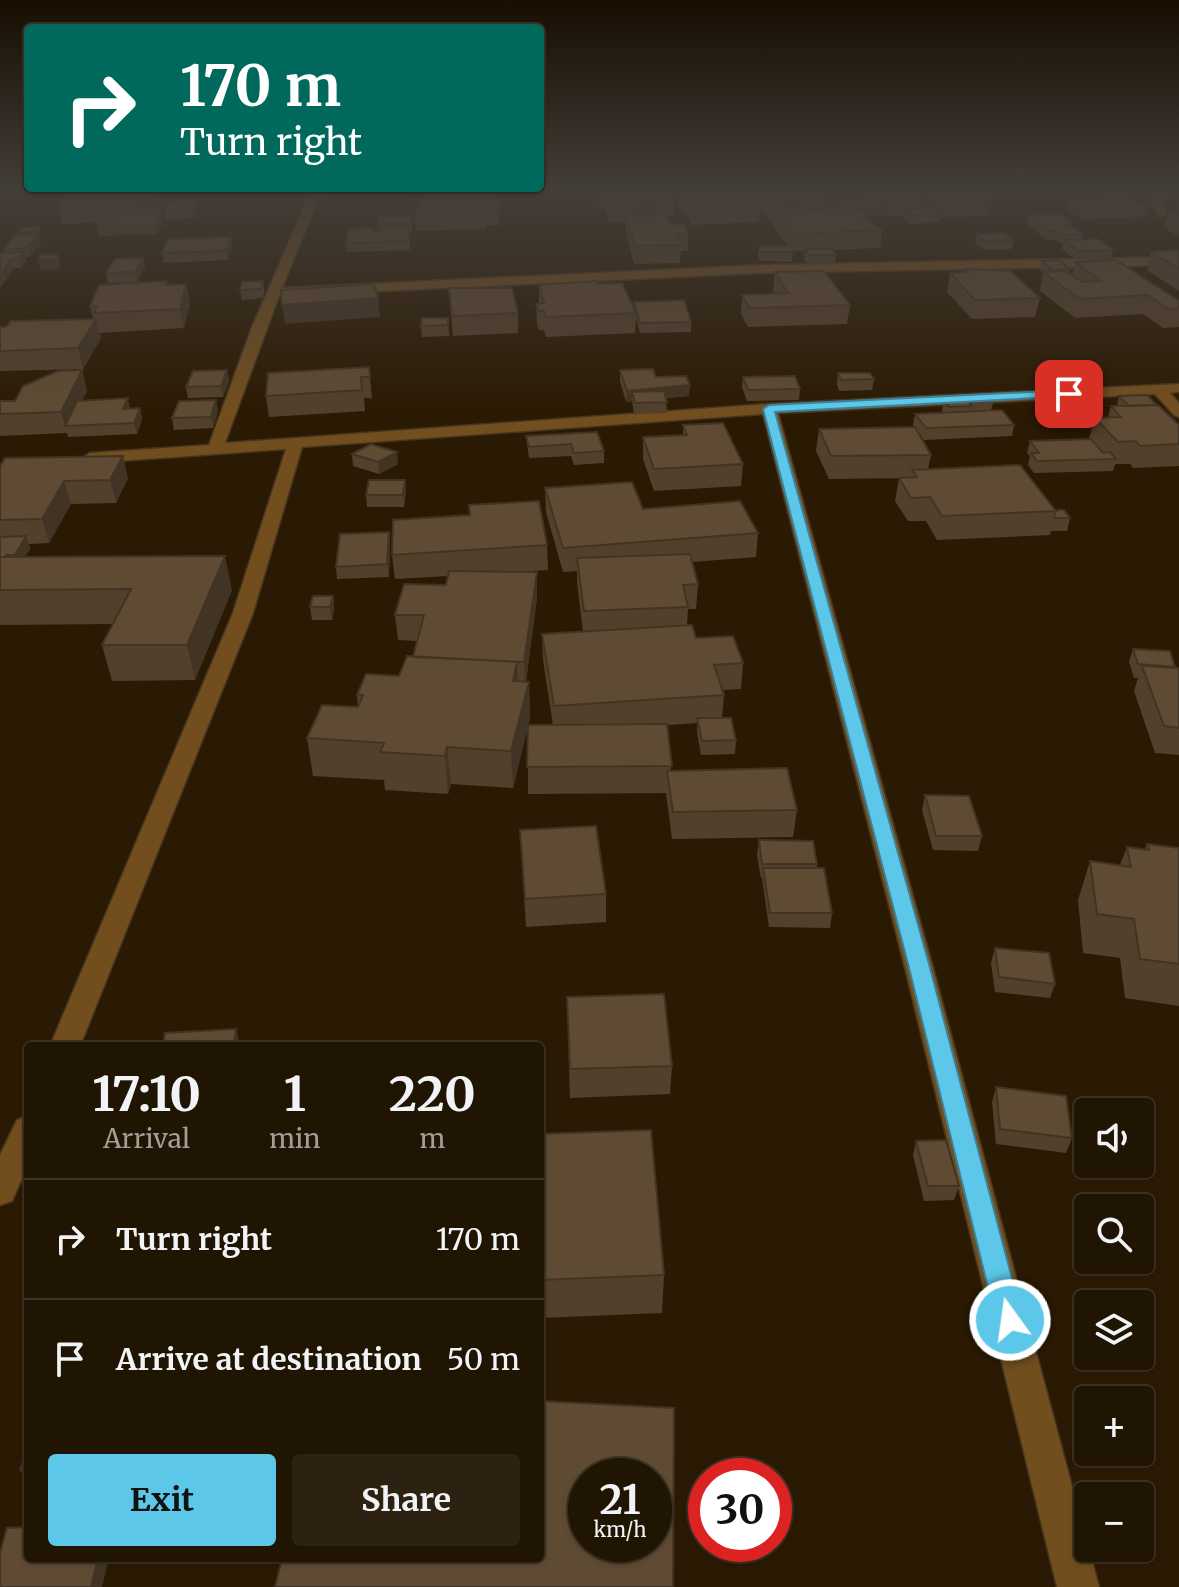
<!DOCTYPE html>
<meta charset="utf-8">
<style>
body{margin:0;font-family:Merriweather,serif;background:#2d2111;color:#f1f3f6;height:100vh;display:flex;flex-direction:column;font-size:30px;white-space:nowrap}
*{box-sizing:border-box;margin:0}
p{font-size:26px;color:#a29e99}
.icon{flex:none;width:44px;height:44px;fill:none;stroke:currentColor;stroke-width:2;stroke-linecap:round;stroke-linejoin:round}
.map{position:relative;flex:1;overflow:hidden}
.drawer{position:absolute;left:24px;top:1042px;width:520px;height:520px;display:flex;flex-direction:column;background:#201402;border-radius:8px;box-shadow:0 2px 6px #0004,0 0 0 2px #3d3324}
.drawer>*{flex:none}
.guide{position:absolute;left:24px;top:24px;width:520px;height:168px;border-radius:8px;box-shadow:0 2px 6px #0004,0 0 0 2px #3d3324;background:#00695c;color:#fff;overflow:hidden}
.buttons{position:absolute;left:1074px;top:1098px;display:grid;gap:16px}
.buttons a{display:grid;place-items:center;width:80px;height:80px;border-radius:8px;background:#201402;box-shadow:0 2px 6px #0004,0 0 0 2px #3d3324;font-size:40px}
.speed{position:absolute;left:568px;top:1458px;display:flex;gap:16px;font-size:40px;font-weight:700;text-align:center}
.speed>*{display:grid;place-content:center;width:104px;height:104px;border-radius:50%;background:#201402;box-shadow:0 2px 6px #0004,0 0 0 2px #3d3324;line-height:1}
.speed small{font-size:20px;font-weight:400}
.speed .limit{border:12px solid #d22;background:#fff;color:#111}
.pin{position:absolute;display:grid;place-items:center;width:68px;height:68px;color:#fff;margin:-34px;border-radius:16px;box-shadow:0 4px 12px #0006}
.me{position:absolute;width:88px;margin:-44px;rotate:346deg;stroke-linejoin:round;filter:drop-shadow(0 0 6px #0008)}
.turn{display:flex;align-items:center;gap:28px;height:168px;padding:0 24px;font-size:36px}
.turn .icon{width:104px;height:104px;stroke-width:2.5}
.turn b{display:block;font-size:56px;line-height:68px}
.eta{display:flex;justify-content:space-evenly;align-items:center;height:136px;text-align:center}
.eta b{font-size:48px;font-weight:700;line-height:56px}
.cta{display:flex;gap:16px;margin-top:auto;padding:16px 24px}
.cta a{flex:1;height:92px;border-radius:8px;background:#5cc7e8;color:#111;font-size:32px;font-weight:700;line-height:92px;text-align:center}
.cta a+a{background:#2d2111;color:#f1f3f6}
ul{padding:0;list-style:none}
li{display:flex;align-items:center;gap:24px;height:120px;padding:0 24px;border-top:2px solid #3d3324}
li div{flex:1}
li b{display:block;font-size:30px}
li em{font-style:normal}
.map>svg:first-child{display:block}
</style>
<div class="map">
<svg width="1179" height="1587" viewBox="0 0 1179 1587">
<rect width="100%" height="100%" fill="#2b1a03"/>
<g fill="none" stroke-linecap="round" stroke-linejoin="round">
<defs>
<path id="minor" d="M312,189H478L473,192L319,197L282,288L761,265L1179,257V265L761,273L279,296L225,443L769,404L1179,384V392L1170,393L1179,403V417L1174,415L1155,394L778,413L932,964L1099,1587H1057L904,964L763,414L302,447L253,613L80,1046H50L233,613L286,449L90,463L82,458L90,453L209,445L252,327Z
M1162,189H1173L1161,201L1167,214L1162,217L1158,216L1150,200Z
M28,1116V1165L12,1201L0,1205V1155L17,1120Z"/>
</defs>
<use href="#minor" stroke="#44341e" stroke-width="3"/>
<use href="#minor" fill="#724e1f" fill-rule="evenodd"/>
</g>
<path fill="#52402c" d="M52,189H163L165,199L162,212L164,221L157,234L98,236L96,227L100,222L62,224L58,207L63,196H54Z
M598,189H671L675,200L674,216H667L670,224L688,233V251H681L680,263L634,264L626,233V222L609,223L606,209H600L598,201Z
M678,189H703L706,193L755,199L756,189H819L834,203L833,207H835L836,200L865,199L852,189H892L929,204L930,199L917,191V189H949L954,192V196L989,207L988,216L943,217L941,216L940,222L910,224L903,218L904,215L888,216L884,213V215L869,217V221L882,230L880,248L832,250L836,255L835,264L808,265L804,259L805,251H793L792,262L760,261L758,255L759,246H788L772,225V222H771L760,209L759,222L692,225L677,200Z
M966,189H1036L1034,196L980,199Z
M1038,189H1063L1061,196L1043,197L1037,192Z
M1108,189H1142L1141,192H1113Z
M1102,196L1146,208L1144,217L1082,219L1066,209L1068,200L1101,199Z
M1177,197H1179V210H1175Z
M499,208V225H486V229L416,231L415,214Z
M195,209L194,218L166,220L164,211Z
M1179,210V236L1164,228L1169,211Z
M1029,215L1072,222L1071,226L1083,234L1082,239L1113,250L1111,259L1076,260L1062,249L1063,244L1055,240H1047L1027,224Z
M412,217V232H410V250L347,252L346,243L372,231H378L377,224Z
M39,227L41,236L40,238L41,243L30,257H25L26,261L21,268H14L5,281H3L4,283L0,288V253H5L4,249L19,235L18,232Z
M977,234L1014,240L1012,249L984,250L975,243Z
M231,237L232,246L228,260L164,263L162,253Z
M1179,250V291L1147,270L1151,252Z
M143,258L145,267L137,282L108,283L106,273Z
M1042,261L1070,269L1069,273L1072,275L1075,262L1179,301V327L1163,328L1143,314L1075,318L1040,291L1043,273L1040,270Z
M966,269L1040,298L1035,317L972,319L947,292L950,273H965Z
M775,272L850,305L847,324L748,327L741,314L742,295L775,294L773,291Z
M263,281L264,291L263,298L242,300L240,290Z
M186,284L190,303L184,328L99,333L101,338L83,369L0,371V327L93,319L90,306L168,285Z
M598,284L634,309V302L691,322V332L640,333L636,318L635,333L546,337L544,330H539L537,323L536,304H539V285Z
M449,288L518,313V333L453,336Z
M448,318L449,336L422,337L421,326Z
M369,367L372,398H364L365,411L269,417L266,396Z
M82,370L87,391L82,400L130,408H140L142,419L137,434L68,437L67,433L0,436V401H15Z
M227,370L229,381L223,397L188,398L186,387Z
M620,370L656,377L689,396L666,398L667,413L634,414L632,401L626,402L620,381Z
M838,373L874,379L872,390L839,391L837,384Z
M743,377L800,389L799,400L747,401L742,387Z
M970,395L994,400L991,410L1014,425L1012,436L924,440L913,425L915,414L943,412L942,410L944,399L969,402Z
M1119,396L1179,425V466L1133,468L1130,464H1115L1113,471L1034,473L1028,465L1030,456L1027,453L1030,441L1089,439L1095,418L1108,417L1111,406H1117Z
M216,400L218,411L213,428L174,430L172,418Z
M683,425L743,464L741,486L654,491L643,459V437L683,435Z
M819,429L931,455L928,469L1056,510L1070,518L1067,531H1051L1050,535L937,540L926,521H908L895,501L899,478H902L829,479L816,451Z
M597,432L604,451V463L574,465L571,456L529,458L526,436Z
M352,454L398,464L379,474L353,466Z
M0,466L128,478L116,503L71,504L49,543L29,544L30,549L25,557L232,590L195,680L112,681L102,645L113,624L0,625Z
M405,480L406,492L404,507H367L366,495Z
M545,488L758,533L756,557L692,562L698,584L696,609H688L687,625L696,638L743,663L741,689L723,690L724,695L722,718L736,740L735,754L701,755L697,732V723L668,725L671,771L797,810L793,837L672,839L666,793L528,794V726L513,788L451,784L448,794L385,790L384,780L313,776L307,738L358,707L357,695L399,676L413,657L417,641L398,640L395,615L446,585L448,576L395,579L392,555L547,545L548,570L510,572L537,597L526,682H529L530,718L528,725H553L543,660L542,634L583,632L577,582V571L563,572L546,512Z
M389,532L390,544L389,577L337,579L336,567Z
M333,596L334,609L332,620H312L310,607Z
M1133,649L1174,668H1179V755L1155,753L1134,691L1138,678H1134L1129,662Z
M925,795L982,836L978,851L933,850L922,810Z
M520,830L606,894V922L526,927Z
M759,840L817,864V868L832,913L830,928L769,927L762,878H761L757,855Z
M1147,844L1179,848V1006L1125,998L1120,958L1083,953L1078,900L1090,861L1120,865L1127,847L1145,849Z
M995,948L1055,984L1050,998L995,992L991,963Z
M567,997L672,1066L670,1094L570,1098Z
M996,1087L1072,1138L1066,1153L996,1144L992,1102Z
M540,1134L664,1275L662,1313L540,1318Z
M916,1141L959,1186L954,1200L924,1201L913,1155Z
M28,1446V1483L20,1470Z"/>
<path fill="#423424" d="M160,189H163L165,199L161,214L162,212L164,221L157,234L155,225L160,217L157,202Z
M194,200L195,209L194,218L192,210Z
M650,203L649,220L638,222V206Z
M885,207L884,215L848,220L849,211Z
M39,227L41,236L40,238L41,243L30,257L27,248L36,237L35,232Z
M231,237L232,246L228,260L226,251Z
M24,252L26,261L21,268L19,259Z
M58,254L60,263L59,269L41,270L38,260Z
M143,258L145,267L137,282L135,272Z
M11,259L14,268L5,281L2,272Z
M1,274L4,283L0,288V275Z
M186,284L190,303L184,328L180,309Z
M378,298L380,317L285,324L282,305Z
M96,319L101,338L83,369L78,348Z
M82,370L87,391L71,425L65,426L67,433L61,412Z
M227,370L229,381L223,397L221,386Z
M690,385L689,396L634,401L632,392V401L626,402L627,391Z
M128,398L130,409H123Z
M216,400L218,411L213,428L211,417Z
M140,408L142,419L137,434L134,423Z
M397,452L398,464L379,474L378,462Z
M123,456L128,478L116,503L110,480Z
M405,480L406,492L404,507L403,495Z
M64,481L71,504L49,543L42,519Z
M389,532L390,544L389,577L387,564Z
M26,536L30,549L19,567L15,555Z
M225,556L232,590L195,680L187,645Z
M537,572V597L525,688L524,662Z
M333,596L334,609L332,620L330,607Z
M517,662L519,698L513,681Z
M529,682L530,718L513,788L511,751Z
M447,747L451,784L448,794L445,756Z
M236,1029L240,1044V1046H234Z
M98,1558H109L102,1587H91Z"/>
<path fill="#5f4b33" stroke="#423424" stroke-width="2" fill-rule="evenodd" d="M66,189H160L157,202L58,207Z
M421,189H496L499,208H485V212L415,214L416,209L421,208Z
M599,189H671L675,200H649L650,203L638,206H609L606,193H600Z
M681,189H703L706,193L749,192L760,206L693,208Z
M758,189H819L834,203L772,205Z
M864,189H892L910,191L930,205L889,207L879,200L885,207L861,210L857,205L843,206L836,200L877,198Z
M928,189H949L954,192L935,193Z
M973,195L989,207L944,209L930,197Z
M1125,195L1146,208L1084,211L1068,200L1106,199L1102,196Z
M194,200L192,210L164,211L167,202Z
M857,205L870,218H864L882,230L794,234L773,208L805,207L807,210Z
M934,208L941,213L912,215L905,209Z
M1179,210V216L1169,211Z
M162,212L155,225L96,227L100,222L114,221L119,214Z
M1061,214L1072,222L1066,223L1083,234L1063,235L1057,231H1049L1029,215Z
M666,215L670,224H684L688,233L677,234L681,245L635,246L626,216Z
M379,217H412L411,223L377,224Z
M39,227L35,232H18L22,228Z
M409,227V241L346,243L348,229L372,228V231H381V228Z
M1005,233L1014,240L985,241L977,234Z
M39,234L27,248L4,249L15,235Z
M231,237L226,251L162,253L168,239Z
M1098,239L1113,250L1078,251L1064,240Z
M759,246H791L793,252H761Z
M805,249H832L836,255L809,256Z
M1179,250V269L1151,252Z
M24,252L19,259H11L2,272H0V253Z
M58,254L56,259L38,260L40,255Z
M143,258L135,272L106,273L115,259Z
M1059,260L1070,269L1052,270L1042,261Z
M1116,260L1179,301V308L1168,309L1148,295L1080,299L1043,272L1066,271L1082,282L1101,281L1075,262Z
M966,269L1010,271L1040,298L975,300L950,273L969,272Z
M824,271L850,305L750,308L742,295L788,293L775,272Z
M167,281L166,285L186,284L180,309L94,313L97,306H90L99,285Z
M263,281L261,289L240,290L242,282Z
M597,281L598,284L622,283L636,313L546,317L544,311H538L536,304L544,303L539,285Z
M374,284L378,298L282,305L281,290Z
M449,288H512L518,313L452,316Z
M684,300L691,322L640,323L634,302Z
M422,318H448V325L421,326Z
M96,319L78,348L0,351V327H6L11,321Z
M369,367L370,377H361L362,390L266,396L268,373Z
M653,369L656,377L686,376L690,385L627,391L620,370Z
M82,370L61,412L0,414V401H15L23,386L58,371Z
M227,370L221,386L186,387L193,371Z
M838,373H870L874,379L841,380Z
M795,376L800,389L748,390L743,377Z
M664,391L667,402L635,403L632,392Z
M970,395H991L994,400H973Z
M1147,395L1157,405L1129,406L1119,396Z
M128,398L123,409L140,408L134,423L65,426L77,401Z
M966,398L972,406L949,407L944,399Z
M216,400L211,417L172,418L179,401Z
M1158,405L1179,425V444L1140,446L1136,441L1118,442L1095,418L1121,417L1111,406Z
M1002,410L1014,425L926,428L915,414Z
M723,423L743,464L654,469L643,437L687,435L683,425Z
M915,427L931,455L831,456L819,429Z
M597,432L604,451L574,453L571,444L529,447L526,436Z
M1091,439L1103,453L1110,452L1116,459L1037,461L1031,453H1039L1030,441Z
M371,444L397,452L378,462L352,454Z
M123,456L110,480L64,481L42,519L0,520V466L5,458Z
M1020,465L1056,511L942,516L930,497L911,498L899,478L917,477L912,470Z
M369,480H405L403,495H366Z
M632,482L643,509L740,501L758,533L563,548L545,488Z
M539,501L547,545L392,555L393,520L470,515L469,505Z
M1056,510H1064L1070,518H1054Z
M389,532L387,564L336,567L340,534Z
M26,536L15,555H6L4,557H0V537Z
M690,554L698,584L683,585L688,607L584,611L577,558Z
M225,556L187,645H102L131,589L0,590V557Z
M449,571L537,572L524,662L413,657L424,615H395L404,584L446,585Z
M313,596H333L330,607H310Z
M692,625L696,638L733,636L743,663L714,665L724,695L554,706L542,634Z
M1133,649L1170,651L1175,667L1138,664Z
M407,656L517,662L513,681L529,682L511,751L447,747L445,756L380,752L384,743L307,738L322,705L358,707L363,695H357L366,674L399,676Z
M1142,666L1179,668V728L1164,726Z
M697,718H731L736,740L702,741Z
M667,724L672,766L527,767L528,725Z
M787,768L797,810L673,812L667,771Z
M925,795L969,796L982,836H936Z
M596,826L606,894L525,899L520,830Z
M759,840L813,841L817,864H762Z
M1147,844L1179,848V964L1140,959L1134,919L1097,914L1090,861L1131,867L1127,847L1149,850Z
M763,868H824L832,913H770Z
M995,948L1049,953L1055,984L999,977Z
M664,994L672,1066L570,1069L567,997Z
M236,1029L234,1046H163L165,1033Z
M996,1087L1066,1096L1072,1138L1000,1129Z
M651,1130L664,1275L540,1280V1134Z
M946,1140L959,1186H928L916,1141Z
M540,1401L674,1408L673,1587H275L282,1558H540ZM586,1476H654V1544H586Z
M28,1446V1470H20Z
M28,1527V1558H98L91,1587H0V1553L7,1528Z"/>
<linearGradient id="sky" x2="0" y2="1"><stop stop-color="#180e02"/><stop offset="0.46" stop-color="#443e39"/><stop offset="1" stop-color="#443e39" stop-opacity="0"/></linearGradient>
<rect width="1179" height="411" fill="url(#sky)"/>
<path fill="#5cc7e8" stroke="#3c8197" stroke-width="2" d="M1069,390L1074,394L1073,396L775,412L929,964L1023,1320L1019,1329L1010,1333L1000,1329L996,1320L908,964L763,409L769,405Z"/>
</svg>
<div class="buttons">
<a><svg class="icon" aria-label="sound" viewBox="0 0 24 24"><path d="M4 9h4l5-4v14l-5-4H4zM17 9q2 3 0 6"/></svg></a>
<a><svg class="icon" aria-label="search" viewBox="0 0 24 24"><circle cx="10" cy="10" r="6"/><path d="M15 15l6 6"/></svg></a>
<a><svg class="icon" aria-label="layers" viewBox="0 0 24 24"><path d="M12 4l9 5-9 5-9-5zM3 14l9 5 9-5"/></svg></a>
<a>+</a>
<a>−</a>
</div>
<div class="speed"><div>21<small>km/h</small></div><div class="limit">30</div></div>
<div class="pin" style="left:1069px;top:394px;background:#d93025"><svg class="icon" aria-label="arrive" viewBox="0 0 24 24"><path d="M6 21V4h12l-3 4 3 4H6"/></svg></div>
<svg class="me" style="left:1010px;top:1320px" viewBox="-20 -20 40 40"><circle r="17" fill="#5cc7e8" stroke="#fff" stroke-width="3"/><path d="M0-11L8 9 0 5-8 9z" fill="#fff"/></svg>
<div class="guide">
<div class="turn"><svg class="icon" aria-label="right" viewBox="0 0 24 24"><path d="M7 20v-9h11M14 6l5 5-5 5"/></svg><div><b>170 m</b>Turn right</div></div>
</div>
<section class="drawer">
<div class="eta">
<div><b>17:10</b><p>Arrival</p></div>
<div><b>1</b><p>min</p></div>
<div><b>220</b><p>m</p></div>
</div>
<ul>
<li><svg class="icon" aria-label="right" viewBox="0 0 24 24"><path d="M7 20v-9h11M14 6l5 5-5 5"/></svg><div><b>Turn right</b></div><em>170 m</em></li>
<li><svg class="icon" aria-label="arrive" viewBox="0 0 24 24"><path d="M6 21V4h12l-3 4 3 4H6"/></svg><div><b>Arrive at destination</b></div><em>50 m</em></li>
</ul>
<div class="cta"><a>Exit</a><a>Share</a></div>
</section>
</div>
